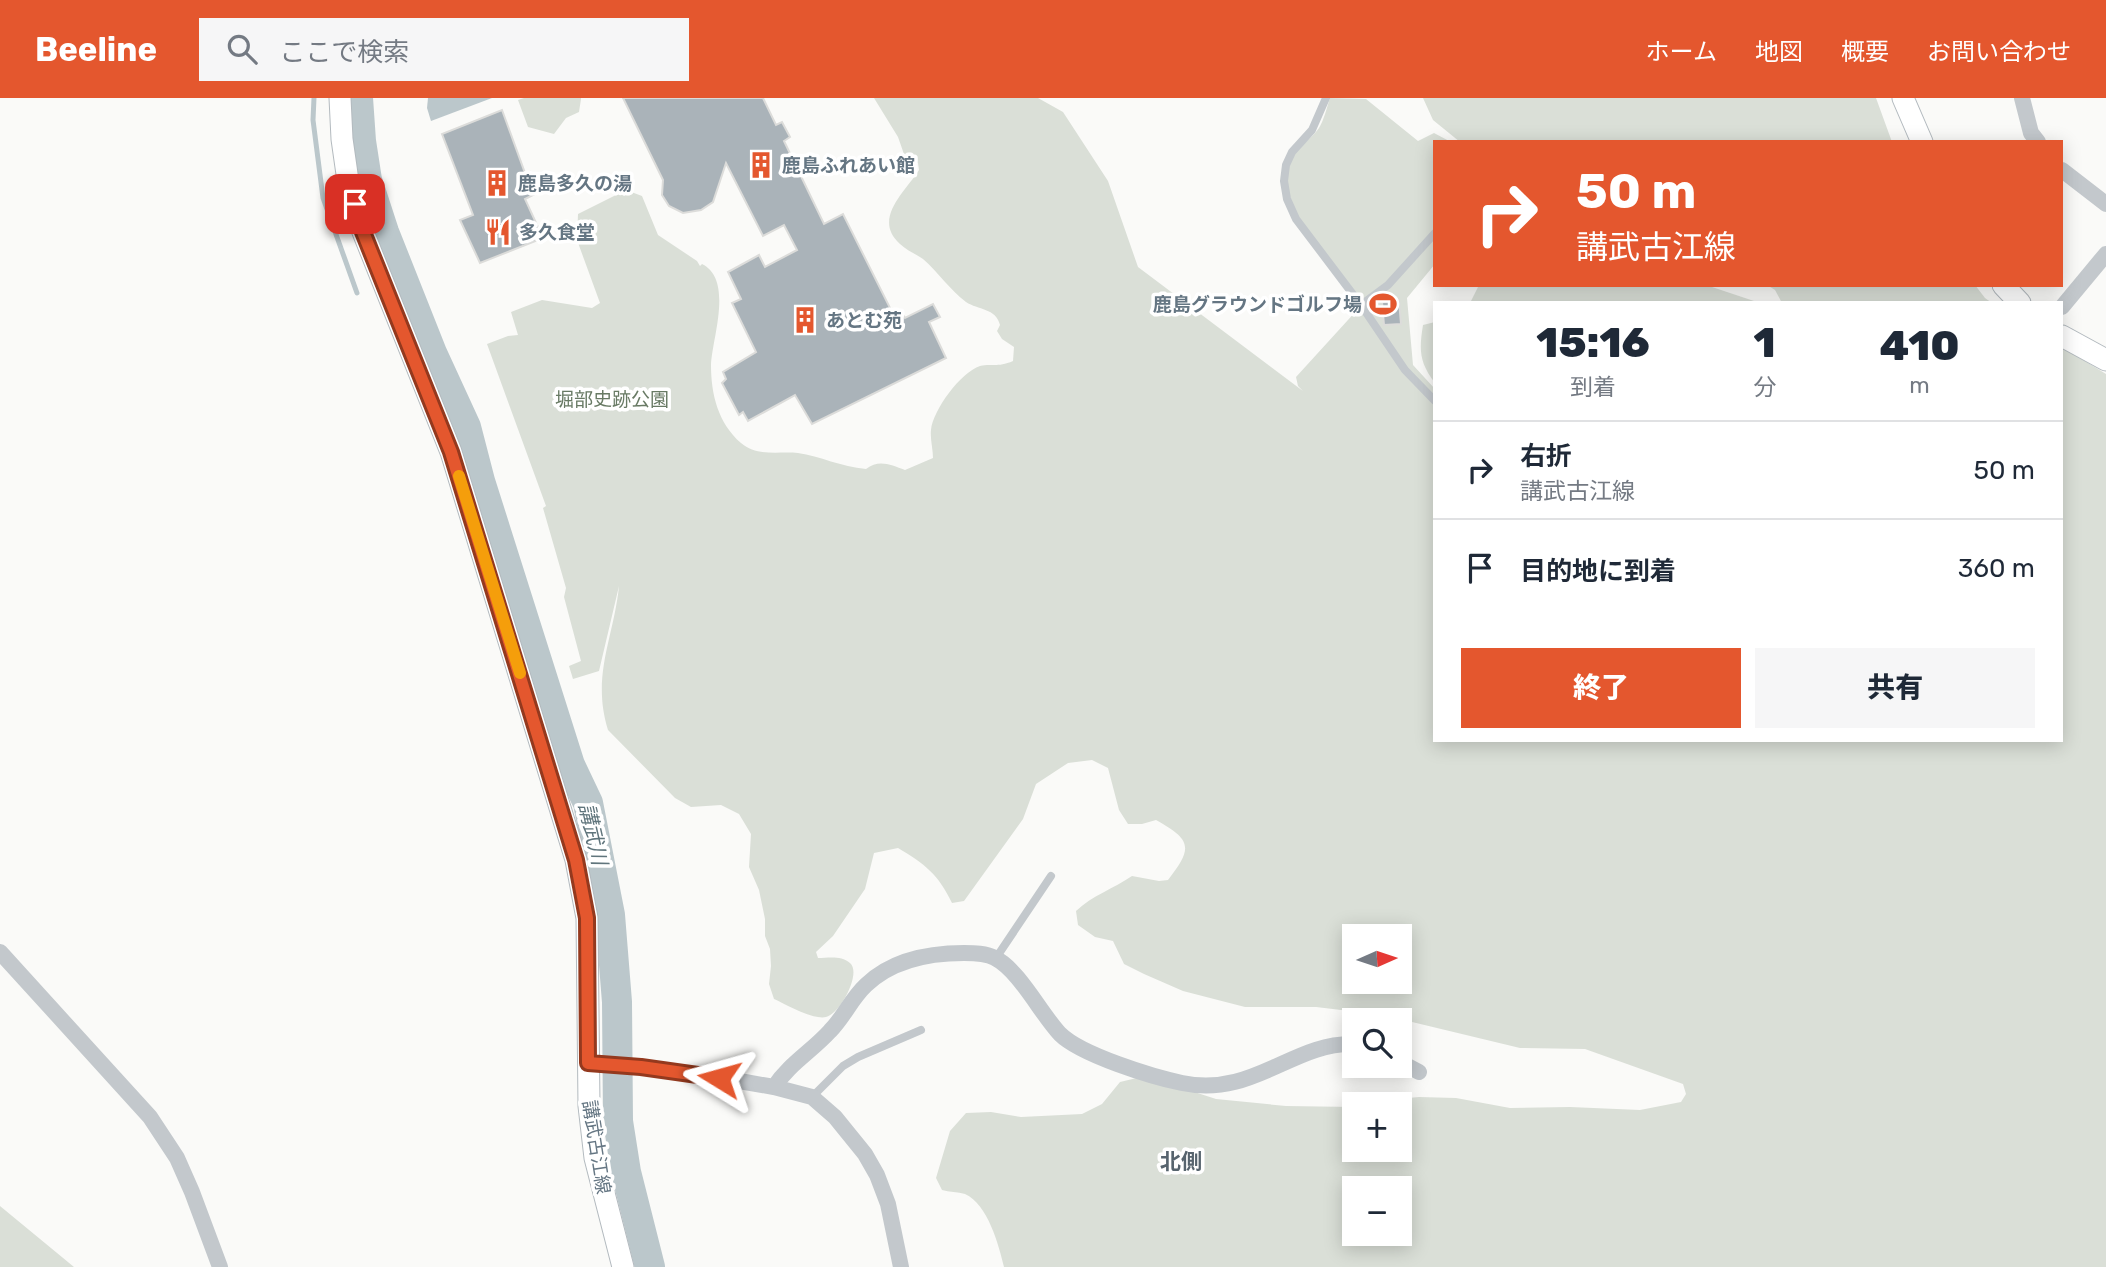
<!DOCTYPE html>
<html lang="ja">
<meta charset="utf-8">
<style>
body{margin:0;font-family:Rubik,"Noto Sans JP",sans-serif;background:#f6f6f7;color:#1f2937;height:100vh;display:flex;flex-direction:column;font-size:26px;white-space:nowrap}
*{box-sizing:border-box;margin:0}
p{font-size:23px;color:#747a83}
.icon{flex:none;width:38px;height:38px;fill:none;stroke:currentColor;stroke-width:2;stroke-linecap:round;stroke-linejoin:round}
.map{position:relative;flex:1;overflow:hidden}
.panel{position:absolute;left:1433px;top:203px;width:630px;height:441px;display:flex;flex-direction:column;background:#fff;border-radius:0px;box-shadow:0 4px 18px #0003}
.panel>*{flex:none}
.hud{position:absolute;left:1433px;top:42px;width:630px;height:147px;border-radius:0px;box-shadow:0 4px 18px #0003;background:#e4572e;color:#fff;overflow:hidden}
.needle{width:46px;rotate:87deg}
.tools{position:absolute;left:1342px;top:826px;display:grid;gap:14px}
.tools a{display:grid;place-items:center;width:70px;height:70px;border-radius:0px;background:#fff;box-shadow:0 4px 18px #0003;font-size:35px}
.pin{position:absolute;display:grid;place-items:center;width:60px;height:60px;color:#fff;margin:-30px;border-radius:14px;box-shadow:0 4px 10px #0006}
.me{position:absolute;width:77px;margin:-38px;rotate:278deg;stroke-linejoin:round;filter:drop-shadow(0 0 5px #0008)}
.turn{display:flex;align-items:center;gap:24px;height:147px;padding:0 28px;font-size:32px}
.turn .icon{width:91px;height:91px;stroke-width:2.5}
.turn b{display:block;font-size:49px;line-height:60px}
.eta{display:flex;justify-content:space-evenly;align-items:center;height:119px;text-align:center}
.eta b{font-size:42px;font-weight:800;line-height:49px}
.action{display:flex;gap:14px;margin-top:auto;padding:14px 28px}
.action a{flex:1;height:80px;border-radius:0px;background:#e4572e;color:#fff;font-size:28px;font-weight:800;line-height:80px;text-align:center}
.action a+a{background:#f6f6f7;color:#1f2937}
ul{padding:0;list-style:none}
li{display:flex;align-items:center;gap:21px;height:98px;padding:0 28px;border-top:2px solid #e0e1e3}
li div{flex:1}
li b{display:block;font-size:26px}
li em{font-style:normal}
header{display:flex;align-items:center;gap:42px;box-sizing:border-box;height:98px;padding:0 35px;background:#e4572e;color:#fff}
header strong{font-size:33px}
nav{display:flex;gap:38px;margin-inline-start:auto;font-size:24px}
.search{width:490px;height:63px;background:#f6f6f7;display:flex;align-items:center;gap:18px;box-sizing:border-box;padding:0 24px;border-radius:0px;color:#747a83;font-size:26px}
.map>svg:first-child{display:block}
</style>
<header>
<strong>Beeline</strong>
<div class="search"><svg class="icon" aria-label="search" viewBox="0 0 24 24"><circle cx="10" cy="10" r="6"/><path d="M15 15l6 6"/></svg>ここで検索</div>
<nav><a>ホーム</a><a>地図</a><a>概要</a><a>お問い合わせ</a></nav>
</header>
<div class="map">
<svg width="2106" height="1169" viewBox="0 0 2106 1169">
<rect width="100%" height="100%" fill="#fafaf8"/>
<path fill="#dadfd7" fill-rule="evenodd" d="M524,0H581V1L579,14L566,20L554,36L528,29L518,2Z
M874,0H1038L1063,14L1108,83L1138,169L1303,293L1298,288L1296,279L1358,211V198C1333,165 1273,107 1290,63C1295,50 1311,42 1319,30C1324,22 1327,9 1330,0L1366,1L1418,43L1434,35L1451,44H1435V166L1407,200L1413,267L1435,291V642H2062V249L2106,276V1169H1004C999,1148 988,1106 965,1096C958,1094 949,1094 942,1092L936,1080L950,1033L966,1015L991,1014L1021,1019L1082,1016L1102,1006L1120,984L1145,978L1216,1001L1286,1008L1354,1009V1052H1400V1006H1371L1377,1003L1419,999L1456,1000L1510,1010L1570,1009L1640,1012L1681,1004L1686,996L1683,986L1585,951L1520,950L1383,917L1316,909H1245L1183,893L1144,876L1124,866L1113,843L1095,839L1078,827L1076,813C1093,797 1113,791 1132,778L1159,783L1168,782C1193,750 1192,742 1156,722L1142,726H1128L1119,712L1108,670L1092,662L1068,665L1036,686L1023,721L964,803L952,805C938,776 925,766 898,750L874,755L865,791L833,838L816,854L818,860C828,860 841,857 850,865C862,875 840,916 826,919C813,922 787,907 774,901L769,886L771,868L770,851L765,838V821L759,792L749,769L751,736L739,716L721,707L691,709L675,700L608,632C591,578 614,539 619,488L599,573L573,581L569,568L581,563L564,499L566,490L543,410L546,408L487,246L508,238L518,237L511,214L542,202L592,210L600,205L577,142L578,116L626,92L642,98L658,137L697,163L700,168L702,166C734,182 712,240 711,267C711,296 718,325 741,345C757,359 779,353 798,355C820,358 841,369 866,371C879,361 891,367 905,372L933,360C933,351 930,341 931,332C933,312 961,274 980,268C991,265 997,270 1013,263L1014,249L1002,241L997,233L1000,227C996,210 978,212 966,204C950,192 938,174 923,161C916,156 906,152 900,146C872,121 905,94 919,72L918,65L905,59L898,39ZM1354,838H1400V884H1354ZM1354,1090H1400V1136H1354Z
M1423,0H1876L1892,44H1460L1433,22Z
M1479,187H1706L1760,205H1470Z
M1767,187H1975L1985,200L1992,205H1782L1775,192Z
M1435,224V285C1419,264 1419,252 1423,227Z
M0,1108L74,1169H0Z"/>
<path fill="#bbc7cb" d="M428,0H492L431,23L427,10Z"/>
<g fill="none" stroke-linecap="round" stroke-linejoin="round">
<path stroke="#bbc7cb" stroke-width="5" d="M314,0L313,22L323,100L357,195"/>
<path stroke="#bbc7cb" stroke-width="30" d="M358,0L361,43L367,82L384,134L432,255L466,329L480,383L570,667L588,705L610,817L617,904L618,1023L626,1074L650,1169"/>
</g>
<path fill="#aab3b9" stroke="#dcdcda" stroke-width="2" d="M623,0H763L776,27L782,24L790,39L784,43L824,126L843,116L896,222L904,218L905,220L933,206L940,219L929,224L946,260L812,326L795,297L748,323L743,314L739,317L722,285L726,281L723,274L756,254L732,205L741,201L728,174L759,157L765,169L797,152L784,127L763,138L726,65L713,104L701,112L683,115L669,108L662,97L663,82Z
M502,12L525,75L530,74L537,95L525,101L543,140L480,165L460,122L473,117L442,36Z
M1399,202L1401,226L1384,227L1382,204Z"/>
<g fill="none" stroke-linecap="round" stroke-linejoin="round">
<defs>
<path id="secondary" d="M340,0L342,41L348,83L361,129L451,354L576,762L587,820L589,1008L595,1060L623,1169
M1903,0L1922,44
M2003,187L2020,205
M2062,238L2106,262"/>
</defs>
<use href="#secondary" stroke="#b3babf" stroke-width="23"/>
<path stroke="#c3c8cc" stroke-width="8" d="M1326,0L1312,32L1292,54L1286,67L1284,83L1287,101L1296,121L1361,207L1405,272L1435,303
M1361,207L1388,187L1435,135
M996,860L1051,778
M812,999L843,968L858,959L921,932"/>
<path stroke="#c3c8cc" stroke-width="16" d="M2022,0L2031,35L2038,44
M2062,72L2106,106
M2062,209L2106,156
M0,854L150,1019L177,1060L192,1094L220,1169
M1400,964L1419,974
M588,965L641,969L745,984L774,989L812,999L835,1019L865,1056L877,1077L888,1106L901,1169
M774,989C789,966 812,953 830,933C844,919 851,901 866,887C892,862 928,855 964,855C974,855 986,855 995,860C1019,872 1041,916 1060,936C1081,957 1153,979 1182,985C1253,1000 1293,944 1354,946"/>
<use href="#secondary" stroke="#fff" stroke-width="21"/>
</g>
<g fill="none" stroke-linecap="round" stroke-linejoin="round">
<defs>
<path id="route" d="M355,106L361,129L451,354L576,762L587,820L588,965L641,969L719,980"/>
</defs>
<use href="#route" stroke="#94391e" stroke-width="18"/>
<use href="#route" stroke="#e4572e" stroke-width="12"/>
<path stroke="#f59e0b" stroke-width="12" d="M459,378L520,575"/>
</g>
<defs>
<symbol id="building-bare" viewBox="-9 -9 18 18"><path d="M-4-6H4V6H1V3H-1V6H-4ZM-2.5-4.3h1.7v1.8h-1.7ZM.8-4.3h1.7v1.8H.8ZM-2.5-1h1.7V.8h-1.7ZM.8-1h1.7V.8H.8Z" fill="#e4572e" stroke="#fff" stroke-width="2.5" paint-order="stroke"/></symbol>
<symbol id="restaurant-bare" viewBox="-9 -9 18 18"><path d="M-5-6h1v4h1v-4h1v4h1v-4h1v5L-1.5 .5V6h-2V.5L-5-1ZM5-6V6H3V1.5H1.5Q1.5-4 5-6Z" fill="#e4572e" stroke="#fff" stroke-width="2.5" paint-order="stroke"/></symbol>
<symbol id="stadium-bare" viewBox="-9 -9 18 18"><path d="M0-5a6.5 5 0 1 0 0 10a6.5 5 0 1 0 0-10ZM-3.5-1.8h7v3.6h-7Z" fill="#e4572e" stroke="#fff" stroke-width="2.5" paint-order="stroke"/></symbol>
</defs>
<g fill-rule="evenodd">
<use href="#building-bare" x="742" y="48" width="38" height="38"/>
<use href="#building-bare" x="478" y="66" width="38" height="38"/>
<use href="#restaurant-bare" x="479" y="115" width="38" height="38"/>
<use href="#stadium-bare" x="1364" y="187" width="38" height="38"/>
<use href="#building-bare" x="786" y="203" width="38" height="38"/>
</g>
<g text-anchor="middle" stroke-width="7" stroke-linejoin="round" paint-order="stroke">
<g font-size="19" font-weight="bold" fill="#657683" stroke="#fff" text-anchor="start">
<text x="782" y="74">鹿島ふれあい館</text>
<text x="518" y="92">鹿島多久の湯</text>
<text x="519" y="141">多久食堂</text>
<text x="1362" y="213" text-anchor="end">鹿島グラウンドゴルフ場</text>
<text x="826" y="229">あとむ苑</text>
</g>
<g font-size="19" fill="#687a64" stroke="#fff">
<text x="612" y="308">堀部史跡公園</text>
</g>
<g font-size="19" fill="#657683" stroke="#fff">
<text transform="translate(597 1049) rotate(81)" y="7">講武古江線</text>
</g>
<g font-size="21" font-style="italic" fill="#60757c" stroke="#fff">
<text transform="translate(593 736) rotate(77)" y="7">講武川</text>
</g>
<g font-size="21" font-weight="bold" fill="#57646e" stroke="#fff">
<text x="1181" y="1071">北側</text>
</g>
</g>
</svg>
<div class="tools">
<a><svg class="needle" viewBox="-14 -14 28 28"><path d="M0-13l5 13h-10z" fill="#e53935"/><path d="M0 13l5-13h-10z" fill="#747a83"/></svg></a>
<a><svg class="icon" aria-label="search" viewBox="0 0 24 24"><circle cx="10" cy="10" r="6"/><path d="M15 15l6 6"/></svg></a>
<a>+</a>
<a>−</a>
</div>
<div class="pin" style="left:355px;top:106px;background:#d93025"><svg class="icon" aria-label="arrive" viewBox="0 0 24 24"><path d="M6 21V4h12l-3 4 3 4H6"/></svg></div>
<svg class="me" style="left:719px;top:980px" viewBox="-20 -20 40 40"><path d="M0-17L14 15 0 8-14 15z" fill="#e4572e" stroke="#fff" stroke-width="4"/></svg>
<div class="hud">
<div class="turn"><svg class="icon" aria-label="right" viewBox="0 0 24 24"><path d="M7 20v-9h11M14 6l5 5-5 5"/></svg><div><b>50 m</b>講武古江線</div></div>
</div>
<section class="panel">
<div class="eta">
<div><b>15:16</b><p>到着</p></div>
<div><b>1</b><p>分</p></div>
<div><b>410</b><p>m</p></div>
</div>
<ul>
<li><svg class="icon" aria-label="right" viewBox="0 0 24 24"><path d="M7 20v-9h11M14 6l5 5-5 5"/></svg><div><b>右折</b><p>講武古江線</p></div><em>50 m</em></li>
<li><svg class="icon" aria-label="arrive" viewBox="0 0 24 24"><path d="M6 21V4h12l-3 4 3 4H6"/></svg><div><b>目的地に到着</b></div><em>360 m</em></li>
</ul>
<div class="action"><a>終了</a><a>共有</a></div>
</section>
</div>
